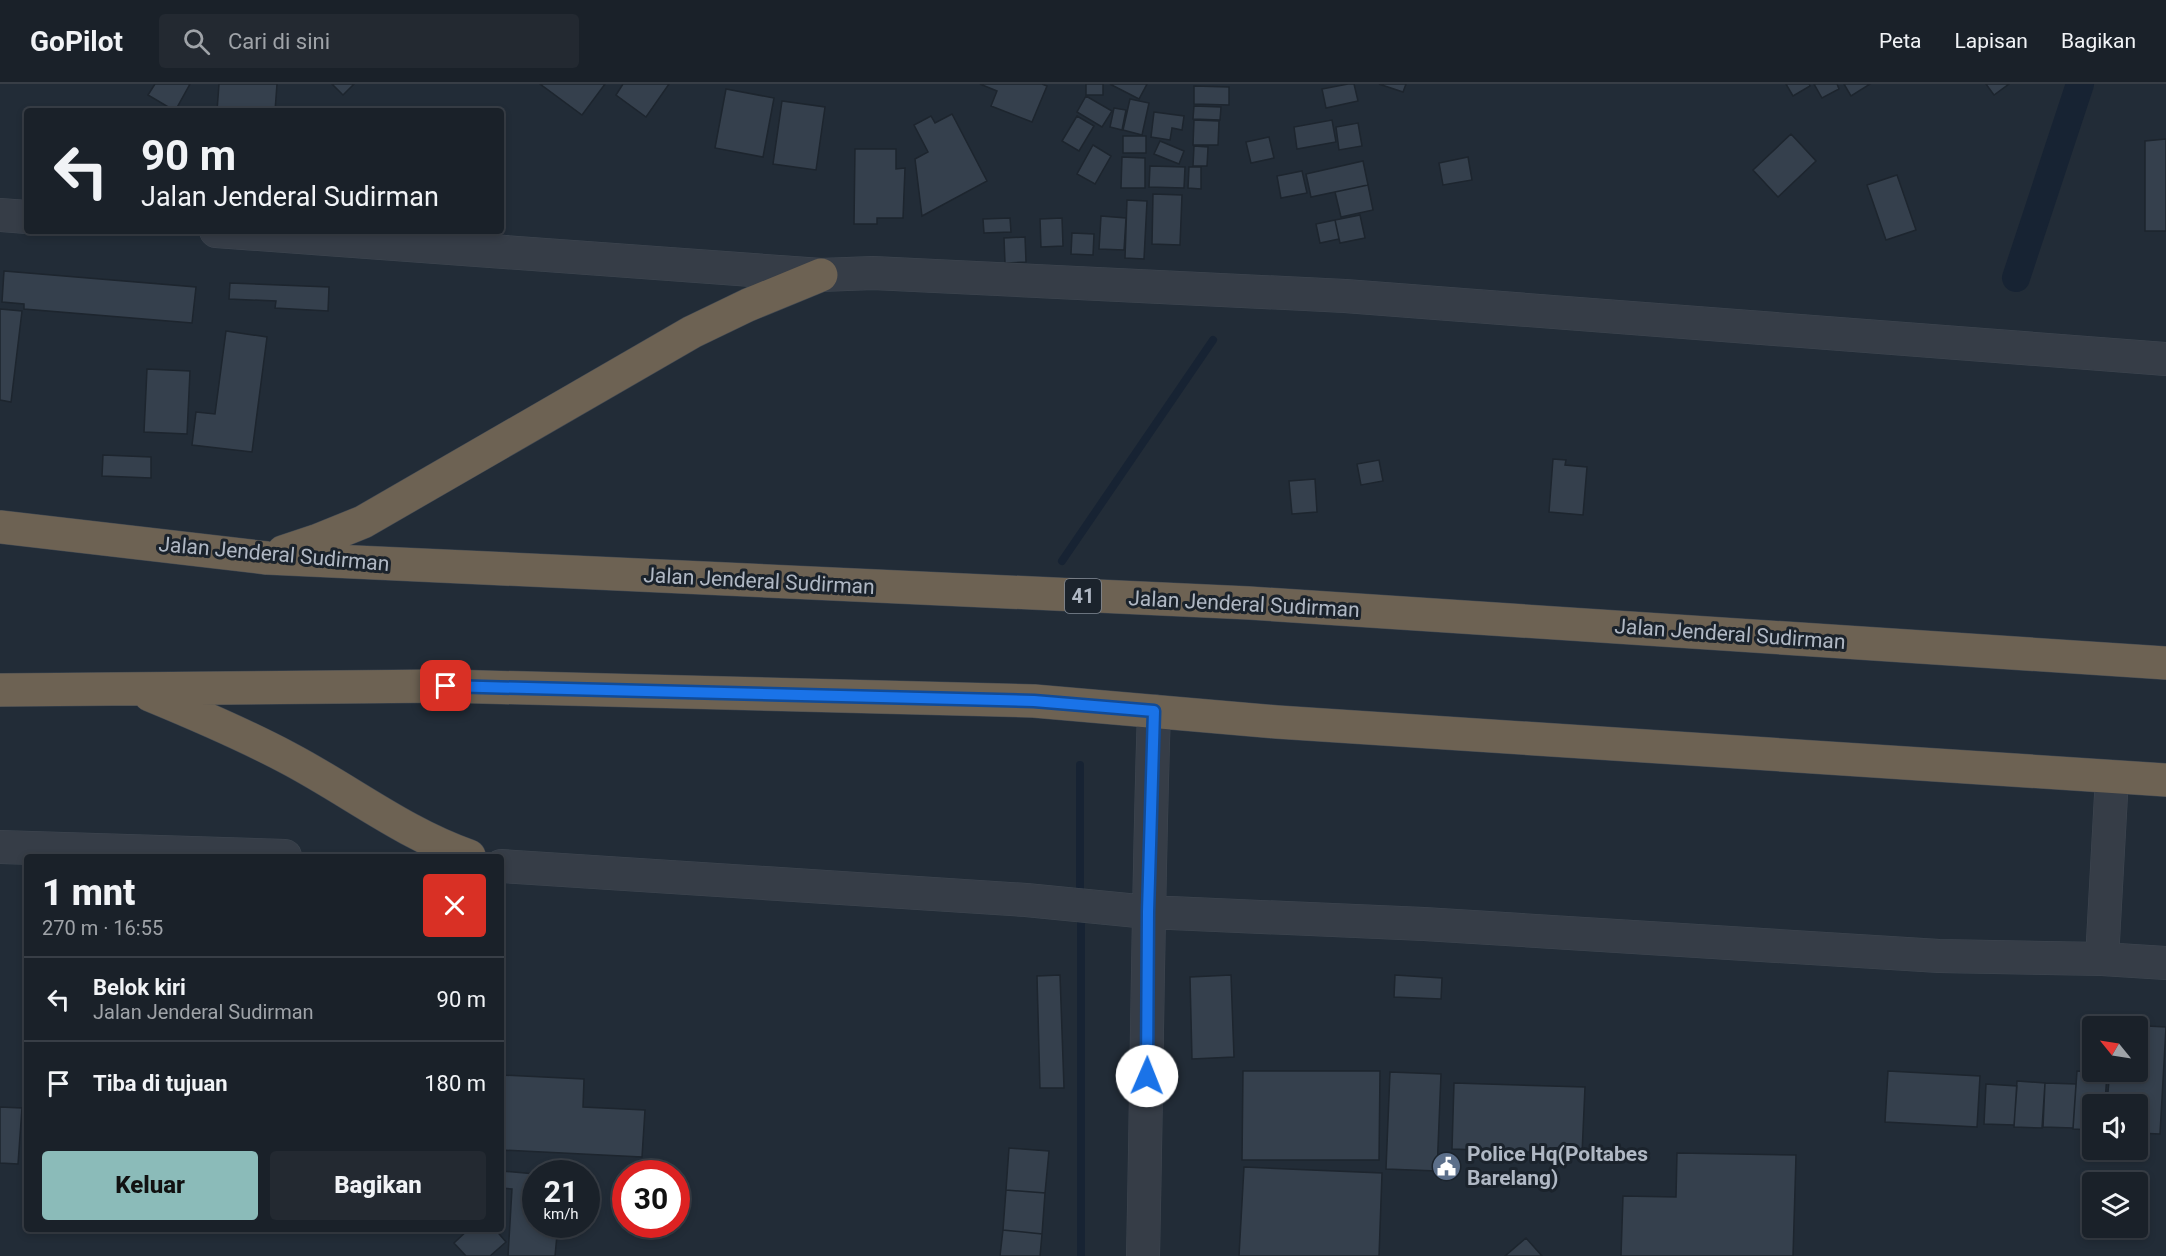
<!DOCTYPE html>
<html lang="id">
<meta charset="utf-8">
<style>
body{margin:0;font-family:Roboto,sans-serif;background:#232931;color:#f1f3f6;height:100vh;display:flex;flex-direction:column;font-size:22px;white-space:nowrap}
*{box-sizing:border-box;margin:0}
p{font-size:20px;color:#9fa3a8}
.icon{flex:none;width:33px;height:33px;fill:none;stroke:currentColor;stroke-width:2;stroke-linecap:round;stroke-linejoin:round}
.map{position:relative;flex:1;overflow:hidden}
.details{position:absolute;left:24px;top:770px;width:480px;height:378px;display:flex;flex-direction:column;background:#1a2129;border-radius:6px;box-shadow:0 3px 9px #0003,0 0 0 2px #383e46}
.details>*{flex:none}
.banner{position:absolute;left:24px;top:24px;width:480px;height:126px;border-radius:6px;box-shadow:0 3px 9px #0003,0 0 0 2px #383e46;background:#1a2129;color:#f1f3f6;overflow:hidden}
.needle{width:39px;rotate:300deg}
.controls{position:absolute;left:2082px;top:932px;display:grid;gap:12px}
.controls a{display:grid;place-items:center;width:66px;height:66px;border-radius:6px;background:#1a2129;box-shadow:0 3px 9px #0003,0 0 0 2px #383e46;font-size:30px}
.speed{position:absolute;left:522px;top:1076px;display:flex;gap:12px;font-size:30px;font-weight:700;text-align:center}
.speed>*{display:grid;place-content:center;width:78px;height:78px;border-radius:50%;background:#1a2129;box-shadow:0 3px 9px #0003,0 0 0 2px #383e46;line-height:1}
.speed small{font-size:15px;font-weight:400}
.speed .limit{border:9px solid #d22;background:#fff;color:#111}
.pin{position:absolute;display:grid;place-items:center;width:51px;height:51px;color:#fff;margin:-26px;border-radius:12px;box-shadow:0 3px 9px #0006}
.me{position:absolute;width:66px;margin:-33px;rotate:1deg;stroke-linejoin:round;filter:drop-shadow(0 0 4px #0008)}
.turn{display:flex;align-items:center;gap:21px;height:126px;padding:0 18px;font-size:27px}
.turn .icon{width:78px;height:78px;stroke-width:2.5}
.turn b{display:block;font-size:42px;line-height:51px}
.round{display:grid;place-items:center;flex:none;width:63px;height:63px;border-radius:6px;background:#232931}
.head{display:flex;align-items:center;justify-content:space-between;height:102px;padding:0 18px}
h1{font-size:36px;font-weight:800;line-height:45px}
.button{display:flex;gap:12px;margin-top:auto;padding:12px 18px}
.button a{flex:1;height:69px;border-radius:6px;background:#8bbbb9;color:#111;font-size:24px;font-weight:800;line-height:69px;text-align:center}
.button a+a{background:#232931;color:#f1f3f6}
ul{padding:0;list-style:none}
li{display:flex;align-items:center;gap:18px;height:84px;padding:0 18px;border-top:2px solid #383e46}
li div{flex:1}
li b{display:block;font-size:22px}
li em{font-style:normal}
header{display:flex;align-items:center;gap:36px;box-sizing:border-box;height:84px;padding:0 30px;background:#1a2129;border-bottom:2px solid #383e46}
header strong{font-size:28px}
nav{display:flex;gap:33px;margin-inline-start:auto;font-size:21px}
.search{width:420px;height:54px;background:#232931;display:flex;align-items:center;gap:15px;box-sizing:border-box;padding:0 21px;border-radius:6px;color:#9fa3a8;font-size:22px}
.map>svg:first-child{display:block}
</style>
<header>
<strong>GoPilot</strong>
<div class="search"><svg class="icon" aria-label="search" viewBox="0 0 24 24"><circle cx="10" cy="10" r="6"/><path d="M15 15l6 6"/></svg>Cari di sini</div>
<nav><a>Peta</a><a>Lapisan</a><a>Bagikan</a></nav>
</header>
<div class="map">
<svg width="2166" height="1172" viewBox="0 0 2166 1172">
<rect width="100%" height="100%" fill="#222c37"/>
<g fill="none" stroke-linecap="round" stroke-linejoin="round">
<path stroke="#172333" stroke-width="8" d="M1062,477L1213,256
M1080,681V815
M1081,827V1172"/>
<path stroke="#172333" stroke-width="28" d="M2016,194L2080,0"/>
</g>
<path fill="#35404d" stroke="#1d252e" stroke-width="1.5" d="M155,0H190L175,27L148,11Z
M219,0H277L275,27H217Z
M332,0H354L343,11Z
M540,0H605L582,31Z
M623,0H669L646,33L616,11Z
M980,0H1042L1047,2L1032,38L991,22L997,7Z
M1086,0H1103V11H1086Z
M1110,0H1147L1139,15Z
M1348,0H1354L1358,17L1326,24L1322,5Z
M1379,0H1406L1403,8Z
M1786,0H1809L1810,2L1793,12Z
M1814,0H1837L1839,5L1822,14Z
M1844,0H1870L1851,12Z
M1986,0H2009L1994,11Z
M1194,2L1229,3V21L1194,20Z
M726,5L774,14L763,73L715,64Z
M1086,12L1112,27L1102,43L1077,28Z
M1130,15L1149,19L1142,51L1123,46Z
M782,17L825,23L816,86L773,80Z
M1194,22L1221,23L1220,36L1193,35Z
M1114,24L1126,26L1122,46L1110,43Z
M1154,28L1184,32L1182,46L1172,44L1170,56L1151,53Z
M952,30L987,97L922,132L915,75L928,68L914,41L931,32L935,39Z
M1077,32L1094,42L1079,67L1062,57Z
M1194,36L1219,37L1218,61H1193Z
M1332,36L1336,58L1297,65L1294,43Z
M1358,39L1362,62L1339,66L1336,43Z
M1791,50L1816,77L1778,113L1753,86Z
M1123,52H1146V69H1123Z
M1269,53L1274,74L1251,79L1246,58Z
M2166,55V147H2145V57Z
M1160,57L1184,67L1179,80L1154,70Z
M1093,61L1111,72L1095,100L1077,90Z
M1194,62L1208,63L1207,82H1193Z
M855,65H896V85L905,84L903,134H877V140H854Z
M1122,73L1145,74V104H1121Z
M1468,73L1472,96L1443,101L1439,79Z
M1363,77L1368,101L1311,113L1306,90Z
M1150,82L1185,83L1184,104L1149,103Z
M1189,83H1201V105L1188,104Z
M1302,87L1307,109L1281,114L1277,92Z
M1897,91L1916,146L1886,156L1867,101Z
M1368,101L1373,126L1341,133L1335,108Z
M1153,110L1182,111L1180,161L1152,160Z
M1127,116L1147,117L1144,175L1125,174Z
M1360,131L1365,154L1340,159L1335,136Z
M1101,132L1126,134L1124,166L1099,165Z
M1010,134L1011,148L984,149L983,135Z
M1062,134L1063,162L1041,163L1040,135Z
M1335,136L1339,155L1320,159L1316,140Z
M1072,149L1094,150L1093,171L1071,170Z
M1025,153L1026,178L1005,179L1004,154Z
M4,187L196,203L192,239L24,225V220L2,218Z
M230,199L329,203L328,227L275,224L276,217L229,215Z
M0,225L22,227L11,318L0,316Z
M226,247L267,253L252,368L192,361L196,328L215,330Z
M147,285L190,287L187,350L144,348Z
M103,371L151,373V394L102,392Z
M1553,375L1566,376L1565,381L1587,383L1583,431L1549,428Z
M1379,376L1383,397L1361,401L1357,380Z
M1315,395L1317,428L1292,430L1289,397Z
M1060,891L1064,1004H1040L1037,892Z
M1231,891L1234,973L1192,975L1190,893Z
M1395,891L1442,894L1441,915L1394,913Z
M2128,941L2166,943L2160,1050L2138,1049V1020H2107L2109,996L2123,997L2124,987H2138V942Z
M1243,987H1380L1379,1076H1242Z
M1888,987L1980,992L1977,1043L1885,1038Z
M2077,987L2107,989L2105,1020H2092V1046L2073,1045Z
M1390,988L1441,990L1437,1087L1386,1085Z
M501,991L584,995L583,1023L645,1026L642,1073L501,1066Z
M2017,997L2045,999L2042,1044L2014,1043Z
M1454,999L1585,1003L1582,1070L1452,1065Z
M2045,999L2076,1000L2073,1044L2043,1043Z
M1986,1000L2017,1002L2014,1041L1984,1040Z
M0,1023L22,1024L18,1080L0,1079Z
M1009,1064L1049,1067L1045,1109L1006,1106Z
M1677,1069L1796,1071L1793,1172H1621L1623,1112L1676,1113Z
M1244,1083L1382,1089L1379,1172H1239Z
M501,1087L536,1090V1140H558L555,1172H508L512,1105L501,1104Z
M1006,1106L1045,1109L1042,1150L1003,1146Z
M470,1144H494L506,1158L490,1172H466L454,1159Z
M1003,1146L1042,1150L1040,1172H1000Z
M1526,1154L1542,1172H1505Z"/>
<g fill="none" stroke-linecap="round" stroke-linejoin="round">
<defs>
<path id="minor" d="M0,131L27,133
M216,147L821,191L873,189L1345,212L2166,275
M0,763L285,772
M501,782L1026,816L1148,828L1424,840L1939,872L2102,875L2166,879
M2102,875L2112,693
M1143,1172C1147,990 1148,809 1154,627"/>
<path id="highway" d="M0,443L267,474L1249,519L2166,579
M283,468L316,457L363,438L692,248L748,221L821,191
M0,606L446,602L1034,617L1277,638L2166,696
M150,611C196,630 243,650 288,674C349,706 403,749 469,772"/>
</defs>
<use href="#minor" stroke="#3f4751" stroke-width="34"/>
<use href="#highway" stroke="#404852" stroke-width="34"/>
<use href="#minor" stroke="#363d47" stroke-width="33"/>
<use href="#highway" stroke="#6d6253" stroke-width="33"/>
</g>
<g fill="none" stroke-linecap="round" stroke-linejoin="round">
<defs>
<path id="route" d="M446,602L1034,617L1154,627L1148,828L1147,992"/>
</defs>
<use href="#route" stroke="#114b97" stroke-width="15"/>
<use href="#route" stroke="#1a73e8" stroke-width="10"/>
</g>
<defs>
<symbol id="civic-disc" viewBox="-11 -11 22 22"><circle r="9.5" fill="#5c6f8a" stroke="#1b232c"/><path d="M-.6-6.5H3V-4.5H.6V-3L4-1V1h2V6H-6V1h2V-1L-.6-3ZM-1.2 2.5V6h2.4V2.5Z" fill="#fff"/></symbol>
</defs>
<g fill-rule="evenodd">
<use href="#civic-disc" x="1430" y="1066" width="33" height="33"/>
</g>
<g text-anchor="middle" stroke-width="6" stroke-linejoin="round" paint-order="stroke">
<rect fill="#1b232c" stroke="#838b96" stroke-width="1.5" x="1065" y="495" width="36" height="34" rx="4.5"/>
<g font-size="20" font-weight="bold" fill="#b0b8c4">
<text x="1083" y="519">41</text>
</g>
<g font-size="21" fill="#b0b8c4" stroke="#1b232c">
<text transform="translate(274 470) rotate(5)" y="7">Jalan Jenderal Sudirman</text>
<text transform="translate(759 497) rotate(3)" y="7">Jalan Jenderal Sudirman</text>
<text transform="translate(1244 520) rotate(3)" y="7">Jalan Jenderal Sudirman</text>
<text transform="translate(1730 550) rotate(4)" y="7">Jalan Jenderal Sudirman</text>
</g>
<g font-size="21" font-weight="bold" fill="#b0b8c4" stroke="#1b232c" text-anchor="start">
<text x="1467" y="1077">Police Hq(Poltabes<tspan x="1467" dy="24">Barelang)</tspan></text>
</g>
</g>
</svg>
<div class="controls">
<a><svg class="needle" viewBox="-14 -14 28 28"><path d="M0-13l5 13h-10z" fill="#e53935"/><path d="M0 13l5-13h-10z" fill="#9fa3a8"/></svg></a>
<a><svg class="icon" aria-label="sound" viewBox="0 0 24 24"><path d="M4 9h4l5-4v14l-5-4H4zM17 9q2 3 0 6"/></svg></a>
<a><svg class="icon" aria-label="layers" viewBox="0 0 24 24"><path d="M12 4l9 5-9 5-9-5zM3 14l9 5 9-5"/></svg></a>
</div>
<div class="speed"><div>21<small>km/h</small></div><div class="limit">30</div></div>
<div class="pin" style="left:446px;top:602px;background:#d93025"><svg class="icon" aria-label="arrive" viewBox="0 0 24 24"><path d="M6 21V4h12l-3 4 3 4H6"/></svg></div>
<svg class="me" style="left:1147px;top:992px" viewBox="-20 -20 40 40"><circle r="19" fill="#fff"/><path d="M0-13L10 11 0 6-10 11z" fill="#1a73e8"/></svg>
<div class="banner">
<div class="turn"><svg class="icon" aria-label="left" viewBox="0 0 24 24"><path d="M17 20v-9H6M10 6l-5 5 5 5"/></svg><div><b>90 m</b>Jalan Jenderal Sudirman</div></div>
</div>
<section class="details">
<div class="head"><div><h1>1 mnt</h1><p>270 m · 16:55</p></div><a class="round" style="background:#d93025;color:#fff"><svg class="icon" aria-label="close" viewBox="0 0 24 24"><path d="M6 6l12 12M18 6L6 18"/></svg></a></div>
<ul>
<li><svg class="icon" aria-label="left" viewBox="0 0 24 24"><path d="M17 20v-9H6M10 6l-5 5 5 5"/></svg><div><b>Belok kiri</b><p>Jalan Jenderal Sudirman</p></div><em>90 m</em></li>
<li><svg class="icon" aria-label="arrive" viewBox="0 0 24 24"><path d="M6 21V4h12l-3 4 3 4H6"/></svg><div><b>Tiba di tujuan</b></div><em>180 m</em></li>
</ul>
<div class="button"><a>Keluar</a><a>Bagikan</a></div>
</section>
</div>
